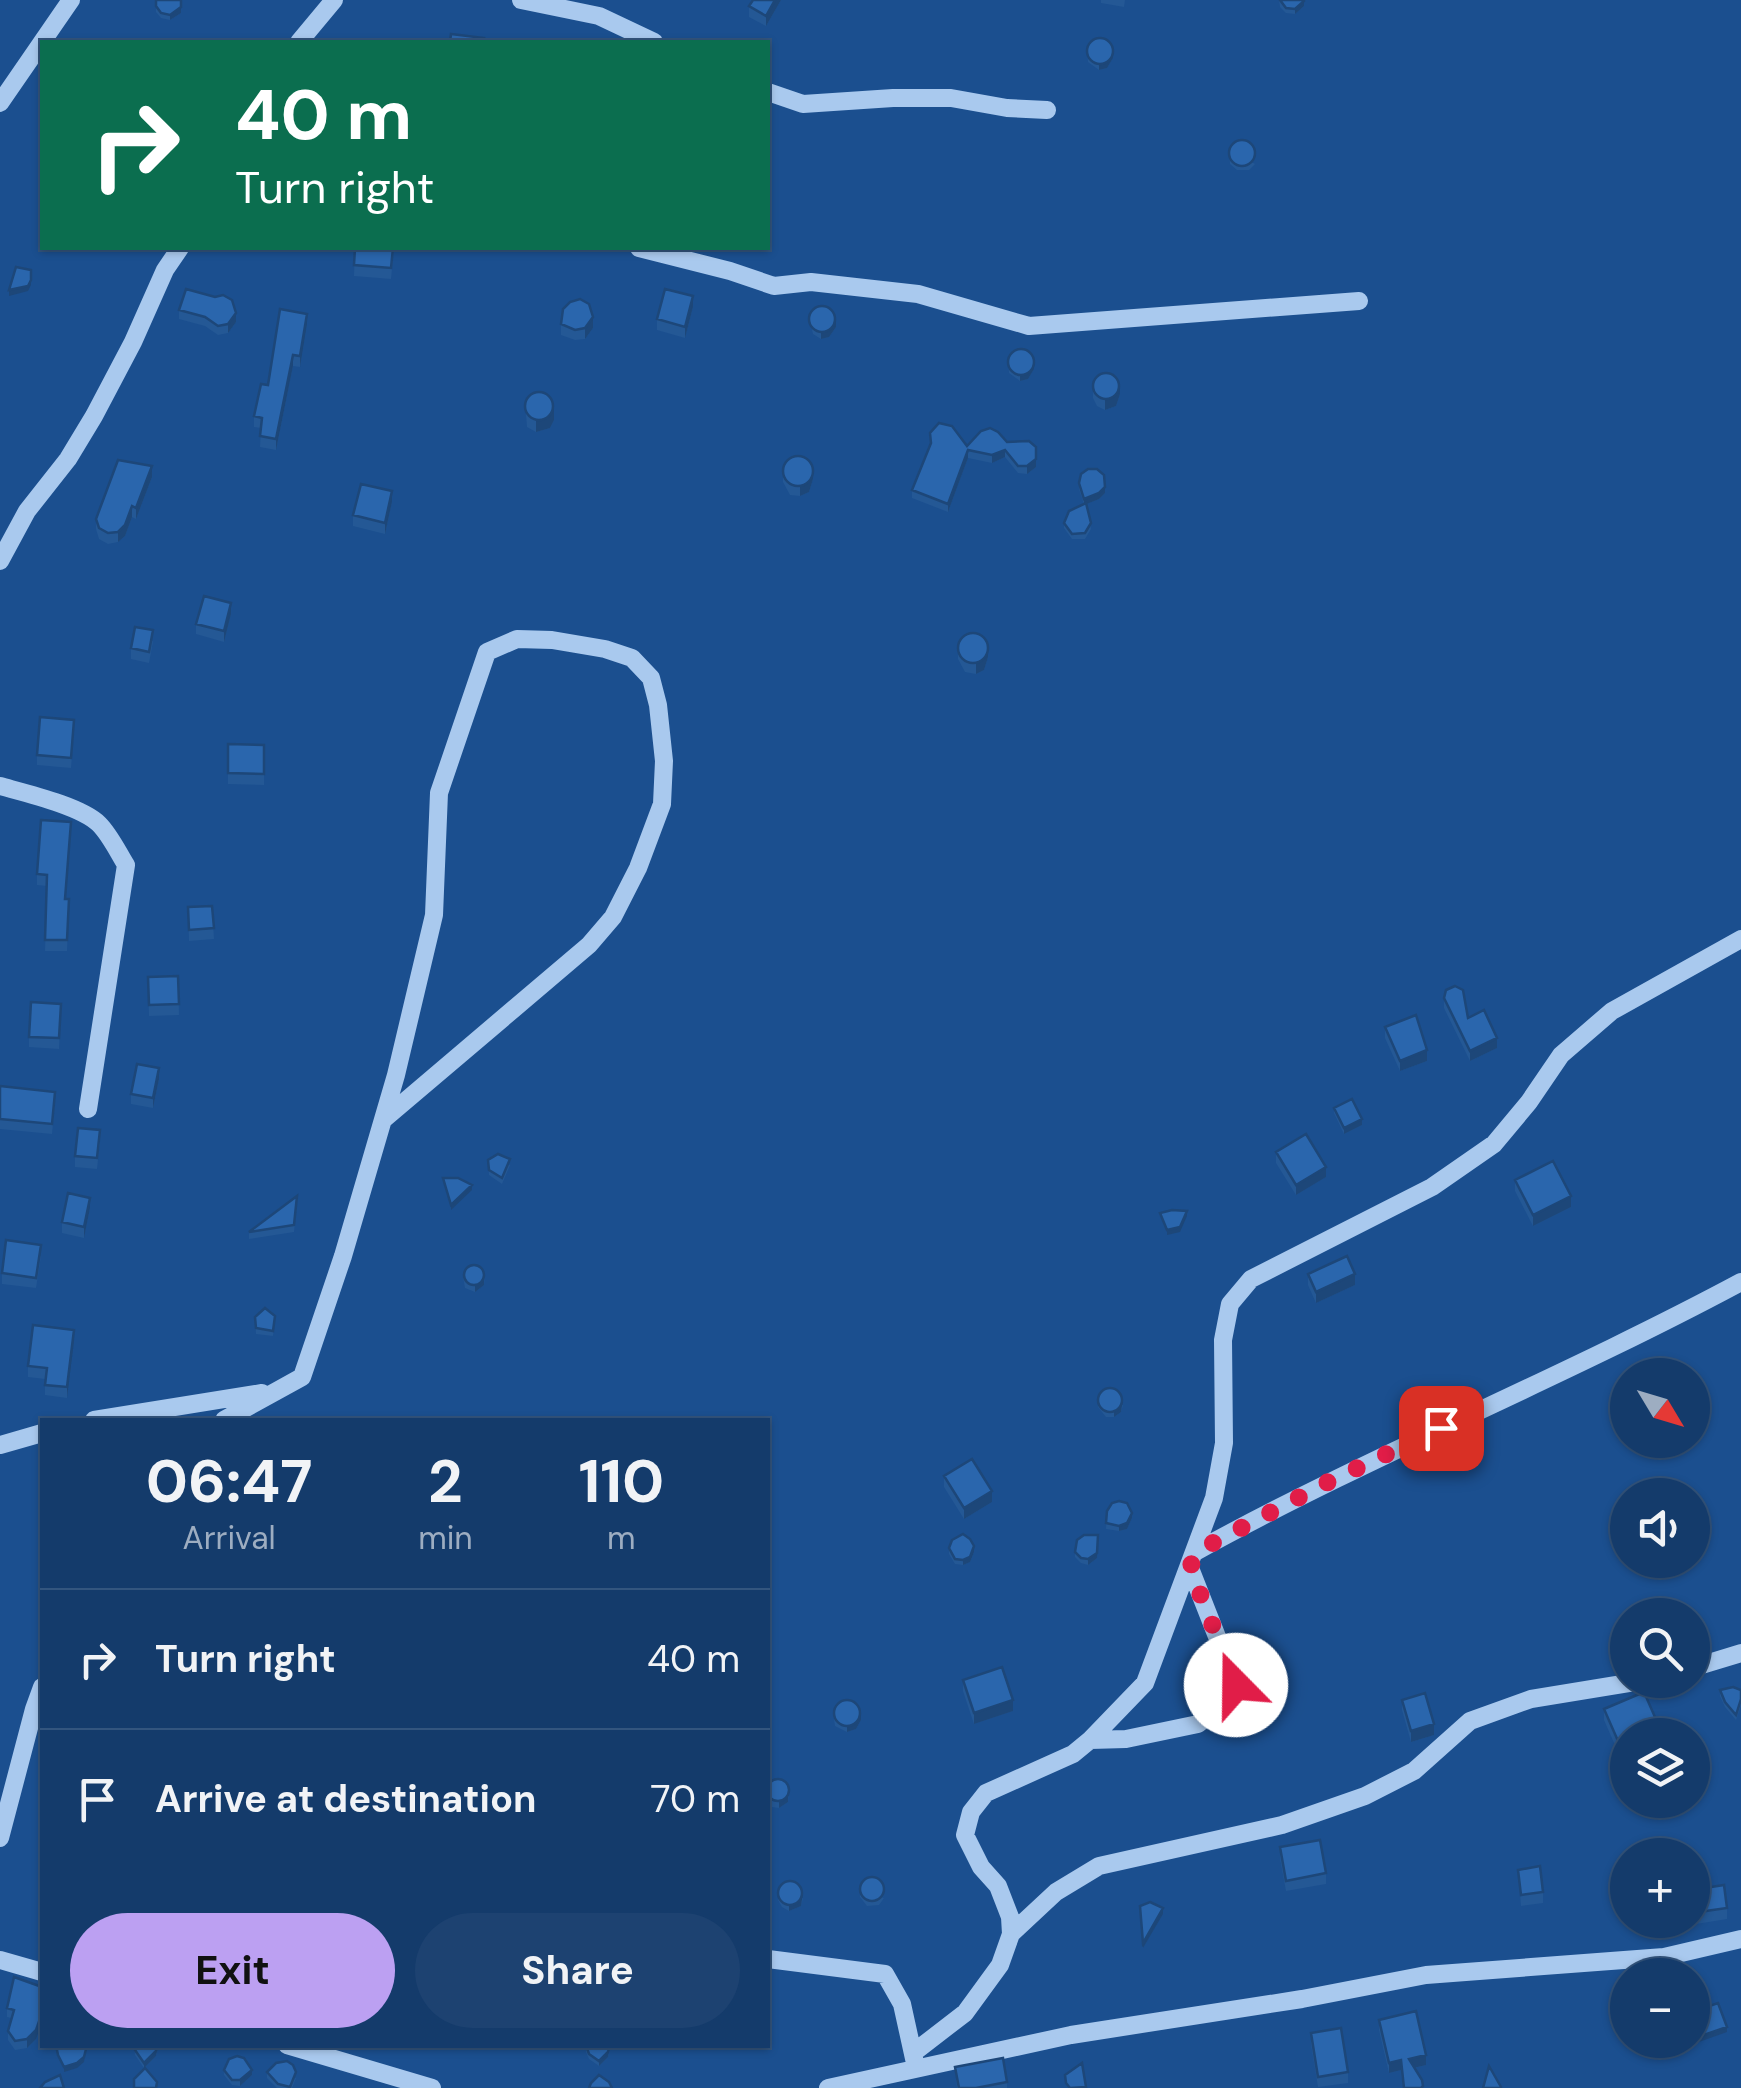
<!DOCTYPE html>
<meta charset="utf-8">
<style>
body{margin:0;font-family:"DM Sans",sans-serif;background:#1d4271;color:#f1f3f6;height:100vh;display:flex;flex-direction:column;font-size:38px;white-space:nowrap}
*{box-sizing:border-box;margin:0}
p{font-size:32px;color:#9dadc1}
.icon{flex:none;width:55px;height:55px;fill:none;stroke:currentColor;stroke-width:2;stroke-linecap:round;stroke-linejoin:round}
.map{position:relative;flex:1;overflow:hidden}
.drawer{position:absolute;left:40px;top:1418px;width:730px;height:630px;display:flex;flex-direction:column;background:#143b6b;border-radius:0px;box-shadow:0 2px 8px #0004,0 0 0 2px #33557e}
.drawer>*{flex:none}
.banner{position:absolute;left:40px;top:40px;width:730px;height:210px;border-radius:0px;box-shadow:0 2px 8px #0004,0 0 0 2px #33557e;background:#0b6e4f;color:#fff;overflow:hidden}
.needle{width:65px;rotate:128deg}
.tools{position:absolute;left:1610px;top:1358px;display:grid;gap:20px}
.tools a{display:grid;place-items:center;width:100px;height:100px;border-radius:50%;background:#143b6b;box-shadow:0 2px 8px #0004,0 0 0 2px #33557e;font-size:50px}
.pin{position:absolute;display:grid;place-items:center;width:85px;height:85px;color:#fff;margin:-42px;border-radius:20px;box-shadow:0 5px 15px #0006}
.me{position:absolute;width:110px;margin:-55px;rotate:338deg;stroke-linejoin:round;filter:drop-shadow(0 0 8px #0008)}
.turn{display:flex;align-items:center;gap:35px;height:210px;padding:0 30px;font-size:45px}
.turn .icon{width:130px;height:130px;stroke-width:2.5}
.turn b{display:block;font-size:70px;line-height:85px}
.eta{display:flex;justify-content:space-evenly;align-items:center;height:170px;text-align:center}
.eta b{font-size:60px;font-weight:700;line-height:70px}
.button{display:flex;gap:20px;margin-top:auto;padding:20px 30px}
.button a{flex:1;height:115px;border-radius:60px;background:#bca0f2;color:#111;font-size:40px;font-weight:700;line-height:115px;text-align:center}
.button a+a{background:#1d4271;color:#f1f3f6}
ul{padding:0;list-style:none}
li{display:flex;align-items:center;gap:30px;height:140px;padding:0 30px;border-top:2px solid #33557e}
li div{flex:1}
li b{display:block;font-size:38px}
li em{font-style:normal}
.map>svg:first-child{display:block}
</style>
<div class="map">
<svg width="1741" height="2088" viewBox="0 0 1741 2088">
<rect width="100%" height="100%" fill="#1b4f8f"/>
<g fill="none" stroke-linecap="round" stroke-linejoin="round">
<path stroke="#a9c9ee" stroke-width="18" d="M521,0L599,16L654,42
M299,42L334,0
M768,92L803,104L893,98H951L1007,108L1047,110
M0,103L71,0
M639,248L730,271L774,286L811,282L918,294L1029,326L1359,301
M0,561L27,511L68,459L94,416L133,342L165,270L180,248
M0,786C25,793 81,806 99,824C110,835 118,852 126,865L88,1109
M94,1420L262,1393
M224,1420L302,1377L343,1256L396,1075L434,915L439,793L487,652L517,639L552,640L605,649L632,658L651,678L658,705L664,761L662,804L638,868L613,917L589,945L383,1120
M0,1445L42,1433
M1195,1552C1373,1454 1562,1378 1741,1282
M1692,1668L1741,1653
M1090,1740L1126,1739L1198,1724L1222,1705L1236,1685L1190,1568
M0,1838L34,1709L42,1687
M1011,1934L1056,1892L1099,1866L1282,1825L1365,1796L1414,1771L1470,1721L1531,1699L1647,1680
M768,1959L885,1974L902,2004L915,2063
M0,1960L42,1972
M287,2045L432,2088
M913,2053L965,2013L1000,1965L1011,1934L1010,1917L998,1886L981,1867L965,1835L971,1812L986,1793L1073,1754L1090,1740L1145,1683L1214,1498L1224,1443L1223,1340L1230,1304L1251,1279L1432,1187L1494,1144L1529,1102L1561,1055L1612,1011L1741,939
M828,2088L1071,2035L1302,1999L1426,1975L1664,1957L1741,1939"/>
</g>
<path fill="#245895" d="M156,0H181V13L170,20L161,18L156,12Z
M781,0L766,26L749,17V6Z
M1101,0H1125L1124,7L1101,3Z
M1279,0H1304V6L1295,14L1286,13L1280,7Z
M1087,48L1113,58L1107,68L1099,70L1088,62Z
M1229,150L1255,164L1249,170H1237L1230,164Z
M355,248H394L391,279L354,276Z
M693,307L685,338L657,330V319Z
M179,310L236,322L228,333L218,335L205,326L179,319Z
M809,316L836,327L829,337L821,339L813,334Z
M307,324L300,367L293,366L276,450L260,447L261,428L254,427V416L268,385Z
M561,324L593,328L585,339L575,340L561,335Z
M1008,359L1034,369L1028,379L1020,381L1009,373Z
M1093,387L1120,394L1116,406L1105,410L1097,406L1093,398Z
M525,401L554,420L550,428L536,432L527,427Z
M1007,442L1036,467L1027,474L1018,473L1005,457L992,463L968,458L948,512L912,498V490L967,446Z
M783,471L813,479L809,492L800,496L790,495L783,482Z
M152,477L136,519L132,517L125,536L118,542L108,544L99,539L96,529V519Z
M1079,483L1105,493L1099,499L1086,504L1091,529L1085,539H1072L1064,528V523L1084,504L1079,489Z
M392,502L385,534L353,526V515Z
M231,614L224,642L196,634V624Z
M153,641L149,663L131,659V648Z
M958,648L988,657L984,670L976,674L965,672L958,659Z
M74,731L71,768L37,765V755Z
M228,744L264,745V785L228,784Z
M71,832L65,899H69L67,951H45L47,886L37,885V874Z
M212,906L214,939L189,941L188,907Z
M178,976L179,1015L149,1016L148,977Z
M1444,998L1468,1018L1497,1048L1470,1061L1444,1008Z
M61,1004L59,1049L29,1047V1037Z
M1385,1027L1427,1061L1400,1071L1385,1038Z
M159,1079L153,1108L131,1104V1094Z
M0,1086L55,1103L52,1134L0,1129Z
M1334,1108L1362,1125L1344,1134L1334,1113Z
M100,1141L97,1169L75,1167V1156Z
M1276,1152L1326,1177L1296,1195L1276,1163Z
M488,1160L510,1165L502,1184L489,1175Z
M1515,1180L1571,1207L1533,1226L1515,1191Z
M297,1203L294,1232L249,1239V1232Z
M90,1208L84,1238L62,1233V1222Z
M41,1256L36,1288L2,1284V1273Z
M485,1272L484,1285L475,1292L465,1288L463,1276Z
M1308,1274L1355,1285L1316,1303L1308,1285Z
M275,1316L273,1336L256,1334L255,1317Z
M74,1340L67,1398L45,1395V1379L28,1377V1366Z
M1098,1401L1123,1405L1121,1412L1114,1417H1106L1098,1407Z
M944,1476L992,1502L964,1519L944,1487Z
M1107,1511L1132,1518L1127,1529L1119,1531L1106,1529Z
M949,1548L974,1552L970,1562L963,1565L955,1564L949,1554Z
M1075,1552L1097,1558L1088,1565L1081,1563L1075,1557Z
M963,1680L1013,1711L974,1724L963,1691Z
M1720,1690H1741V1705L1736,1720L1725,1707L1720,1696Z
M1402,1700L1434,1735L1411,1742L1402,1710Z
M1604,1709L1658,1735L1618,1752L1604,1720Z
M833,1712L861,1720L856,1729L847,1732L835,1726Z
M768,1783L789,1785L788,1802L779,1808L772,1807L768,1800Z
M1280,1847L1326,1873V1884L1286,1891L1280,1858Z
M1518,1870L1543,1892V1903L1521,1906Z
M1692,1890L1727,1908V1919L1684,1926L1683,1920H1692Z
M860,1891L884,1898L879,1905L867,1906L860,1897Z
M778,1895L803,1898L801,1906L789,1911L782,1907L778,1900Z
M14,1977L36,2039L27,2048L15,2050L8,2040V2031L11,2018L7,2017V2008Z
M1379,2020L1426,2065L1414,2068L1423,2088H1403L1401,2070L1389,2073L1379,2030Z
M1311,2033L1348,2072V2083L1318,2087L1311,2044Z
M586,2045L610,2050L608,2057L599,2066L589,2059L586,2052Z
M134,2047L158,2049L156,2056L144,2068L135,2055Z
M955,2067L1007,2082V2088H957Z
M224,2070L252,2075L240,2086L232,2085L224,2075Z
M267,2072L296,2078L292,2088H277L267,2078Z"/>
<path fill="#1d4779" d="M775,0H781L766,26V16Z
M1304,1V6L1295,14V9Z
M181,7V13L170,20V15Z
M1113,52V58L1107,68L1099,70V64Z
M31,280V285L28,291L9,296V290Z
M693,296V307L685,338V327Z
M236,313V322L228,333V324Z
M307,314V324L300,367V356Z
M593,317V328L585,339V328Z
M836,321V327L829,337L821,339V333Z
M293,355V366L276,450V439Z
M1034,364V369L1028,379L1020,381V376Z
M1120,383V394L1116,406L1105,410V399Z
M554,409V420L550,428L536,432V421Z
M968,450V458L948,512V504Z
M1005,450V457L992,463V455Z
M1036,459V467L1027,474V466Z
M152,466V477L136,519V508Z
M813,469V479L809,492L800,496V486Z
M1105,487V493L1099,499L1084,505V499Z
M392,491V502L385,534V523Z
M132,506V517L125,536L118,542V532Z
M231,603V614L224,642V631Z
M988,646V657L984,670L976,674V663Z
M1497,1038V1048L1470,1061V1051Z
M1427,1050V1061L1400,1071V1061Z
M159,1068V1079L153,1108V1098Z
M1362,1119V1125L1344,1134V1128Z
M1326,1167V1177L1296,1195V1185Z
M472,1185V1190L451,1210V1205Z
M1571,1196V1207L1533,1226V1215Z
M90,1198V1208L84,1238V1227Z
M1187,1211V1216L1180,1232L1167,1235V1230Z
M1355,1274V1285L1316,1303V1292Z
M484,1280V1285L475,1292V1286Z
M74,1330V1340L67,1398V1387Z
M1123,1399L1121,1412L1114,1417V1412Z
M992,1491V1502L964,1519V1508Z
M1132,1513V1518L1127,1529L1119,1531V1526Z
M1098,1535L1097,1558L1088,1565V1559Z
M974,1546V1552L970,1562L963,1565V1560Z
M1013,1700V1711L974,1724V1713Z
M861,1715V1720L856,1729L847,1732V1727Z
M1434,1724V1735L1411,1742V1731Z
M1658,1724V1735H1632Z
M1628,1737V1748L1618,1752V1741Z
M788,1796V1802L779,1808V1802Z
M803,1893L801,1906L789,1911V1906Z
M1163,1908V1914L1143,1948V1943Z
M42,2013V2022L36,2039L27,2048V2039Z
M1727,2027V2032L1682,2048V2042L1692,2040V2039Z
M158,2045L156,2056L144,2068V2063Z
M610,2045L608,2057L599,2066V2061Z
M86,2049L84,2062L77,2068L64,2072V2067Z
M1426,2055V2065L1409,2069V2059Z
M1401,2060V2070L1389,2073V2063Z
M252,2070V2075L240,2086V2080Z"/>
<path fill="#2a66ad" stroke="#1d4779" stroke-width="2.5" d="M156,0H181V7L170,15L161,13L156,6Z
M753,0H775L766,16L749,6Z
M1280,0H1304V1L1295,9L1286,8Z
M451,34L484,38L483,42H450Z
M1087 51a13 13 0 1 1 26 0a13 13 0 1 1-26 0Z
M1229 153a13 13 0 1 1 26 0a13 13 0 1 1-26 0Z
M355,248H393L391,268L354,265Z
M16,267L31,270V280L28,286L9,290Z
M186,289L215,297L223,295L232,300L236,313L228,324L218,326L205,317L179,310Z
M665,289L693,296L685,327L657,319Z
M580,299L589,304L593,317L585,328L575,330L561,324L563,309L570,302Z
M809 319a13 13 0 1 1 26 0a13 13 0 1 1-26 0Z
M280,309L307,314L300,356L293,355L276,439L260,436L262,418L254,416L261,384L268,385Z
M1008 362a13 13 0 1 1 26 0a13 13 0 1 1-26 0Z
M1093 386a13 13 0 1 1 26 0a13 13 0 1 1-26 0Z
M525 406a14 14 0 1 1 28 0a14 14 0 1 1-28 0Z
M939,423L952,426L967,446L981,431L990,428L998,432L1007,442L1029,441L1036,447V459L1027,466H1018L1005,450L992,455L968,450L948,504L912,490L931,443L930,433Z
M783 471a15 15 0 1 1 30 0a15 15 0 1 1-30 0Z
M118,460L152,466L136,508L132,506L125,525L118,532L108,533L99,528L96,519Z
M1088,469H1097L1104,475L1105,487L1099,493L1084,499L1079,483L1081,474Z
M361,484L392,491L385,523L353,515Z
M1086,503L1091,523L1085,533L1072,534L1064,523L1069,511Z
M204,596L231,603L224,631L196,624Z
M135,627L153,630L149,652L131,648Z
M958 648a15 15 0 1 1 30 0a15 15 0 1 1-30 0Z
M40,717L74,720L71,758L37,755Z
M228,744L264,745V774L228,773Z
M41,820L71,822L65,899H69L67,940H45L47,875L37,874Z
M212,906L214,928L189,930L188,907Z
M178,976L179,1004L149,1005L148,977Z
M1455,986L1463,990L1468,1018L1484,1010L1497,1038L1470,1051L1444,998L1446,990Z
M31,1002L61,1004L59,1038L29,1037Z
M1416,1015L1427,1050L1400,1061L1385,1027Z
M137,1064L159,1068L153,1098L131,1094Z
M0,1086L55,1092L52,1124L0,1119Z
M1352,1099L1362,1119L1344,1128L1334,1108Z
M78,1128L100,1130L97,1158L75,1156Z
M1306,1134L1326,1167L1296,1185L1276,1152Z
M498,1154L510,1159L502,1178L489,1170L488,1160Z
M1553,1161L1571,1196L1533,1215L1515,1180Z
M443,1178H458L472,1185L451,1205Z
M68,1193L90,1198L84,1227L62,1222Z
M297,1196L294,1225L249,1232Z
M1172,1210L1187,1211L1180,1227L1167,1230L1160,1213Z
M6,1240L41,1245L36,1278L2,1273Z
M1347,1256L1355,1274L1316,1292L1308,1274Z
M464 1275a10 10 0 1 1 20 0a10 10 0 1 1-20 0Z
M265,1308L275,1316L273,1331L256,1328L255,1317Z
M33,1325L74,1330L67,1387L45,1385L47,1368L28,1366Z
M1098 1400a12 12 0 1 1 24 0a12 12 0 1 1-24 0Z
M972,1459L992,1491L964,1508L944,1476Z
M1119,1501L1127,1503L1132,1513L1127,1523L1119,1526L1106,1523L1107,1511L1112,1503Z
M963,1534L970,1539L974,1546L970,1557L963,1560L955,1559L949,1548L952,1540Z
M1084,1535H1098L1097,1553L1088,1559L1081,1558L1075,1552L1077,1540Z
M1002,1667L1013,1700L974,1713L963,1680Z
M1733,1687L1741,1690V1699L1736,1715L1725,1702L1720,1690Z
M1644,1692L1658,1724L1632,1735H1628V1737L1618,1741L1604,1709Z
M1425,1693L1434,1724L1411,1731L1402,1700Z
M834 1713a13 13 0 1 1 26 0a13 13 0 1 1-26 0Z
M767 1790a11 11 0 1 1 22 0a11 11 0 1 1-22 0Z
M1320,1840L1326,1873L1286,1881L1280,1847Z
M1540,1866L1543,1892L1521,1895L1518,1870Z
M860 1889a12 12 0 1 1 24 0a12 12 0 1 1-24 0Z
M778 1893a12 12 0 1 1 24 0a12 12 0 1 1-24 0Z
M1724,1885L1727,1908L1692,1913V1890Z
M1150,1902L1163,1908L1143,1943L1140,1906Z
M14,1977L42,1987V2013L36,2030L27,2039L15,2041L8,2031L14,2010L7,2008Z
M1718,2003L1727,2027L1692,2039V2012Z
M1416,2011L1426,2055L1409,2059L1422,2080L1423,2086L1421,2088H1404L1401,2060L1389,2063L1379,2020Z
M1341,2028L1348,2072L1318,2077L1311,2033Z
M56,2045H84L86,2049L84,2057L77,2063L64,2067L58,2055Z
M134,2045H158L156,2051L144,2063L135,2050Z
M586,2045H610L608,2052L599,2061L589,2054Z
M237,2056L244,2058L252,2070L240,2080H232L224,2070L229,2059Z
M1003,2058L1007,2082L976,2088H959L955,2067Z
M287,2061L293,2065L296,2072L290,2087L278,2084L267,2072L276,2063Z
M1082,2063L1086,2087L1070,2088L1066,2083L1065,2075Z
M1489,2066L1501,2087V2088H1483Z
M145,2068L157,2082L156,2088H134V2079Z
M60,2075L64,2088H40L45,2082Z
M599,2075L609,2082L612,2088H589L591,2083Z"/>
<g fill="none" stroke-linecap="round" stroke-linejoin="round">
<path stroke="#e11d48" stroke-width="18" stroke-dasharray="0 32.4" d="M1236,1685L1190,1568L1196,1552L1324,1484L1441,1428"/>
</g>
</svg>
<div class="tools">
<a><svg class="needle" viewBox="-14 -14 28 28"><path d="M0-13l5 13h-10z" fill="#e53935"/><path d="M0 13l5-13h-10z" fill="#9dadc1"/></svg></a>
<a><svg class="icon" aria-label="sound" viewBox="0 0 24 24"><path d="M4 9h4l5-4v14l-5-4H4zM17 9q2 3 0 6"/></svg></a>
<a><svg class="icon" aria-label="search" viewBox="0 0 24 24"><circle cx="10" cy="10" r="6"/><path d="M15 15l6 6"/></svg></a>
<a><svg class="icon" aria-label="layers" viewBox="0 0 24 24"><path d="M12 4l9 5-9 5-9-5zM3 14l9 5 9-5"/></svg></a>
<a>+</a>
<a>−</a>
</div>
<div class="pin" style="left:1441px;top:1428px;background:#d93025"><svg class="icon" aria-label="arrive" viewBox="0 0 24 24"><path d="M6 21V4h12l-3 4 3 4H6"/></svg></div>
<svg class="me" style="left:1236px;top:1685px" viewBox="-20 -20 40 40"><circle r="19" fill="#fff"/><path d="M0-13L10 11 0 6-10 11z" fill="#e11d48"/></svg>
<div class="banner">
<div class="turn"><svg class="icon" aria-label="right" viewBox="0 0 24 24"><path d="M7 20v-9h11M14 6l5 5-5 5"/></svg><div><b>40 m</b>Turn right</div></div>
</div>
<section class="drawer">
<div class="eta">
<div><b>06:47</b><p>Arrival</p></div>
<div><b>2</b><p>min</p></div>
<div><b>110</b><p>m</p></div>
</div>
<ul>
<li><svg class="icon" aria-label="right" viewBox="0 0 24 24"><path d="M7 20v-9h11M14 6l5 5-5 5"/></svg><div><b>Turn right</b></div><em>40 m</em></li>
<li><svg class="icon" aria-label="arrive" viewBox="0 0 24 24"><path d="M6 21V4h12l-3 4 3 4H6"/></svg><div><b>Arrive at destination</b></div><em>70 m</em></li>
</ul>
<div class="button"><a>Exit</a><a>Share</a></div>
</section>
</div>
